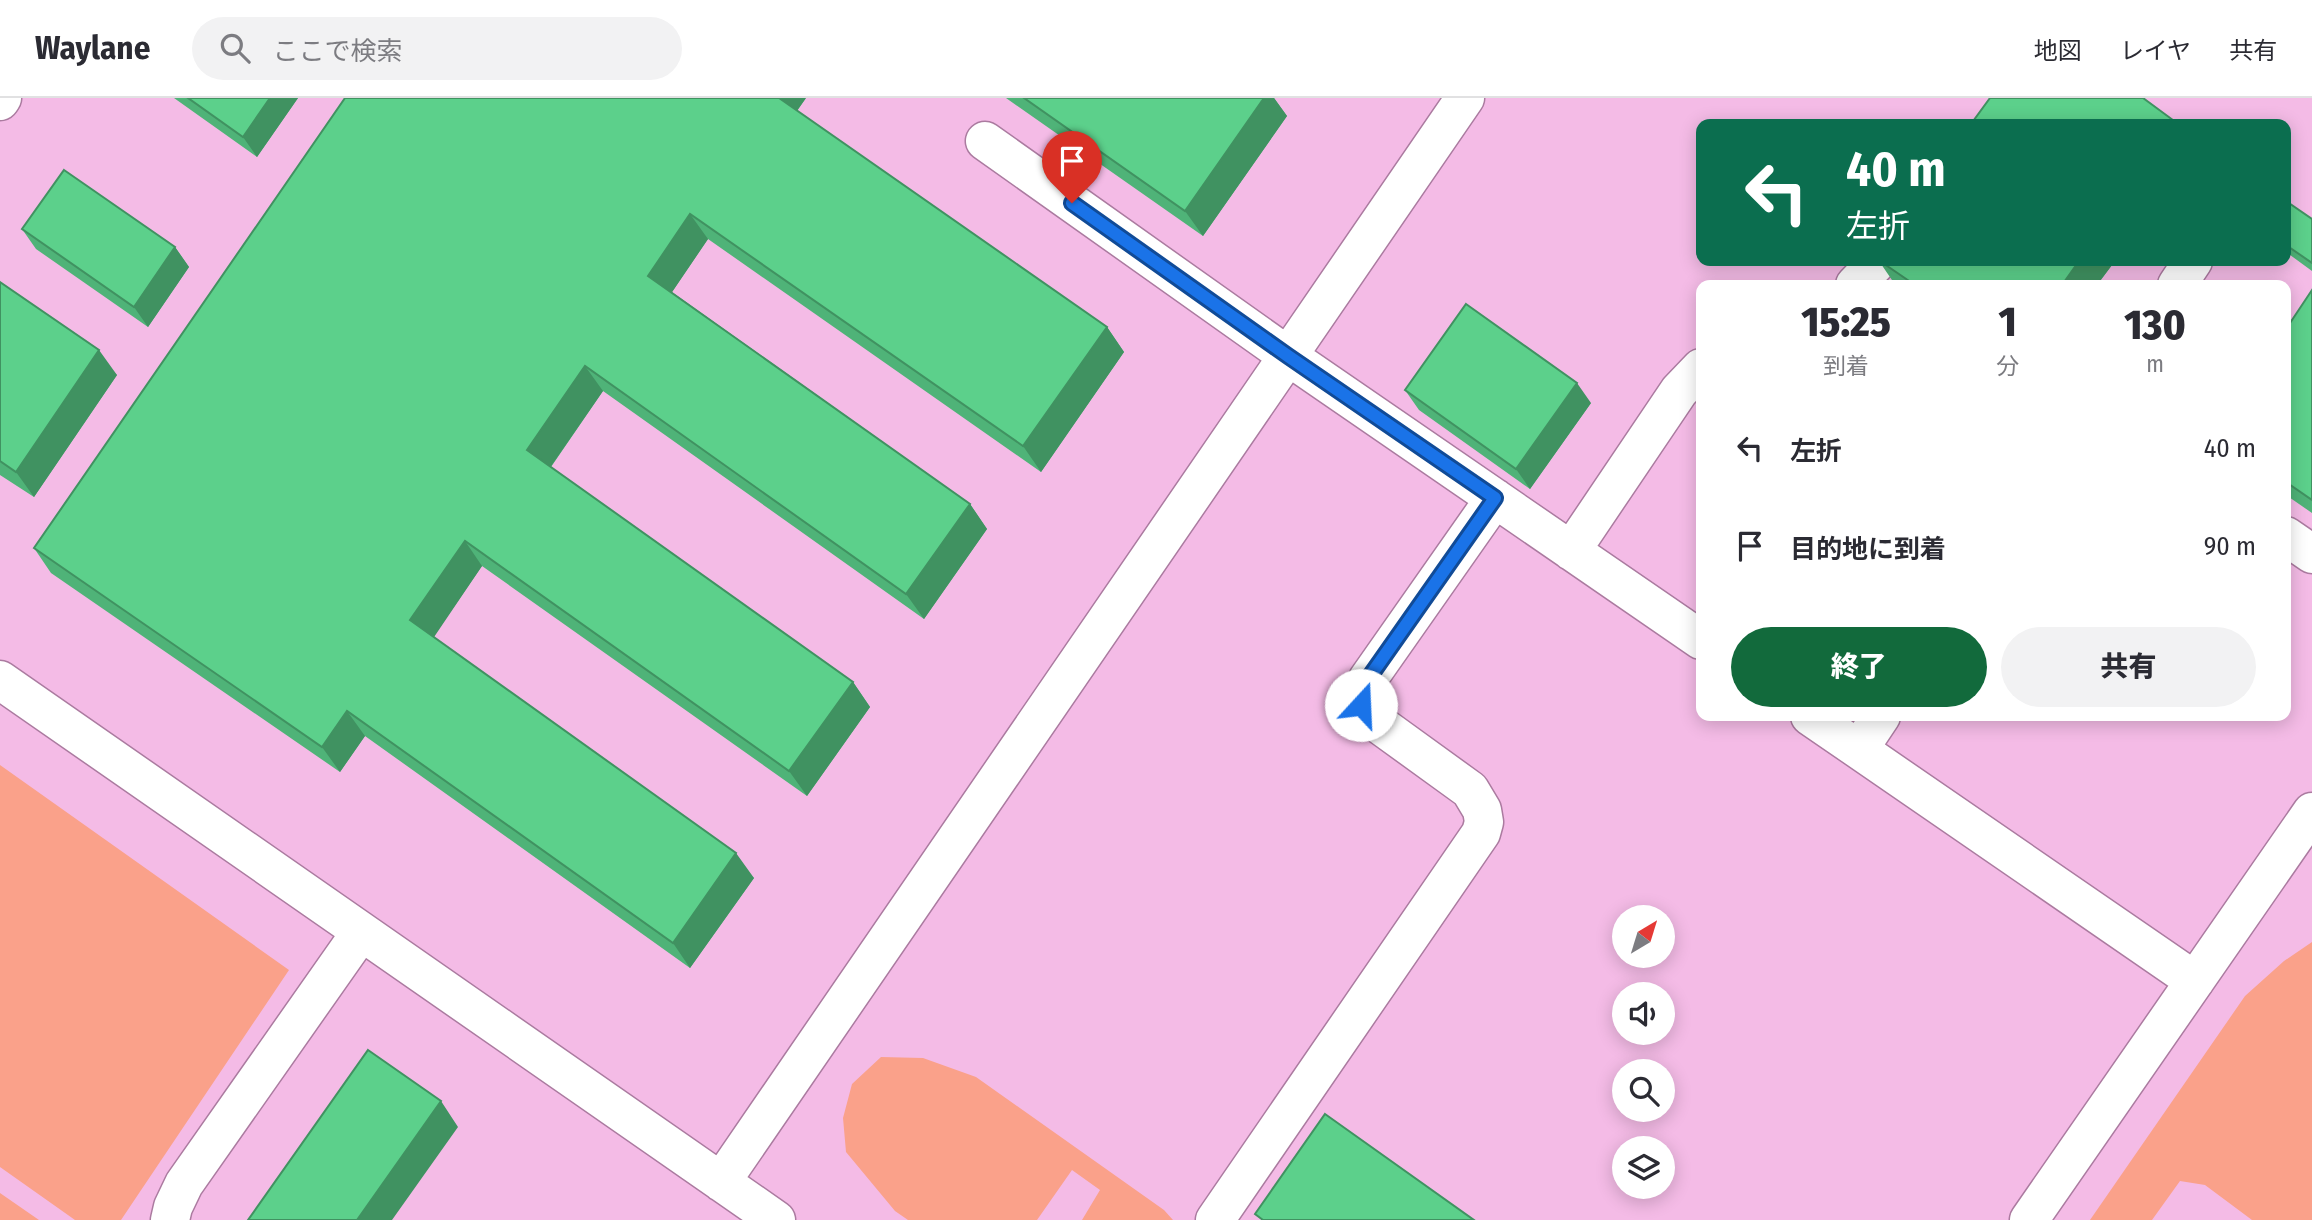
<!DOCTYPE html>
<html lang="ja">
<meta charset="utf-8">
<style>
body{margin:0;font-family:"Fira Sans Condensed","Noto Sans JP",sans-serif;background:#f2f2f3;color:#2b2b33;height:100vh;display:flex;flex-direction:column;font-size:26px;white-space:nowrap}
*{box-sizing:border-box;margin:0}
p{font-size:23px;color:#7c7c81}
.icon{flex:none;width:38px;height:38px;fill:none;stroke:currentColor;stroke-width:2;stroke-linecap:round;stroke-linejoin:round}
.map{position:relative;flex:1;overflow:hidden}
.details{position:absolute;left:1696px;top:182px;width:595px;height:441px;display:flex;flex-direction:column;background:#fff;border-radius:14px;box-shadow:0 4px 18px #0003}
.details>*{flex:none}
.hud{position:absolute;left:1696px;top:21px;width:595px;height:147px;border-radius:14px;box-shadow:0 4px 18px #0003;background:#0b6e4f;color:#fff;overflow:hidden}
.needle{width:46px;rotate:38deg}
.buttons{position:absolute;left:1612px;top:807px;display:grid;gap:14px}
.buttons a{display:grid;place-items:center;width:63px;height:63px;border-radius:50%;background:#fff;box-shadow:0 4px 18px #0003;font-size:35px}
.pin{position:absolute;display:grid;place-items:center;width:60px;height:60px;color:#fff;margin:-72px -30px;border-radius:50% 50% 50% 0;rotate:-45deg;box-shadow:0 0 7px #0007}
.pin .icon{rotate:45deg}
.me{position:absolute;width:77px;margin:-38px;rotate:20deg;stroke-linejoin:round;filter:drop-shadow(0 0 5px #0008)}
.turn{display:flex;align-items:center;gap:24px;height:147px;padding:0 35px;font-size:32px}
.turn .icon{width:91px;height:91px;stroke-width:2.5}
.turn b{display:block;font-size:49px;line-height:60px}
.eta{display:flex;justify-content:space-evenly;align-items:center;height:119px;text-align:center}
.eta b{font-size:42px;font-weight:800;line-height:49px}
.button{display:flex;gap:14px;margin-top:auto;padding:14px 35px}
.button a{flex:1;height:80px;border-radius:42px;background:#126a3c;color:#fff;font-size:28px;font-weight:800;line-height:80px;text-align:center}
.button a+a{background:#f2f2f3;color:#2b2b33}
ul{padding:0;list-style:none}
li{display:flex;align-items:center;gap:21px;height:98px;padding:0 35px}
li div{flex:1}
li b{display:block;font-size:26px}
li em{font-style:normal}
header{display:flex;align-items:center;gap:42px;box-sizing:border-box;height:98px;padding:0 35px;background:#fff;border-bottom:2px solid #e1e1e2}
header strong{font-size:33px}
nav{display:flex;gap:38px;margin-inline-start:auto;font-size:24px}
.search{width:490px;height:63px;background:#f2f2f3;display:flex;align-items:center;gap:18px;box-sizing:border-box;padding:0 24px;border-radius:38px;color:#7c7c81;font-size:26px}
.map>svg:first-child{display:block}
</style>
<header>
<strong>Waylane</strong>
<div class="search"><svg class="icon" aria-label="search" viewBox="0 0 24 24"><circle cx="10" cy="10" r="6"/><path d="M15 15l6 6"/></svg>ここで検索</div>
<nav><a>地図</a><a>レイヤ</a><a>共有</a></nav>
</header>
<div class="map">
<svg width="2312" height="1122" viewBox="0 0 2312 1122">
<rect width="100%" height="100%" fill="#ffcaf3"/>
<path fill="#f4bbe6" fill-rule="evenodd" d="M0,0H2312V1122H0ZM1701,26H2286V163H1701ZM1701,187H2286V618H1701ZM1624,819H1662V858H1624ZM1624,896H1662V934H1624ZM1624,973H1662V1012H1624ZM1624,1050H1662V1088H1624Z"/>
<path fill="#faa18a" d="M0,667L289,872L121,1122H75L0,1069Z
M2312,844V1122H2252L2205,1087L2180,1083L2152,1122H2090L2245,898L2284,863Z
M881,959L923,960L976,979L1164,1112L1173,1122H1082L1100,1092L1072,1072L1037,1122H908L895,1113L846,1054L843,1020L852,986Z
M0,1095L39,1122H0Z"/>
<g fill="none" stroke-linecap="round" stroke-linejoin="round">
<defs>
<path id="minor" d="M0,3L2,0
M985,43L1288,258L1701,542
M1855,187L1878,163
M2177,187L2193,163
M2286,438L2312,456
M1571,453L1679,293L1701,270
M0,582L776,1122
M1810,618L2195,883
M1859,651L1881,618
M721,1084L1465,0
M170,1122L173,1109L184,1086L361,834
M1215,1122L1481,735L1484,724L1482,712L1470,692L1365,616C1359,603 1361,594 1368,581L1495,400
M2029,1122L2312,714"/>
</defs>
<use href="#minor" stroke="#ab7ba0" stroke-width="41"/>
<use href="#minor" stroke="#fff" stroke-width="38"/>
</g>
<path fill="#4fb378" d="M174,0H298L257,59Z
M806,0L797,13L1107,229L1124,254L1041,374L708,141L672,194L970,406L987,431L924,521L603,293L551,369L853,584L870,609L807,698L482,468L433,539L754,780L690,870L365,638L340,674L51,475L34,450Z
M1006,0H1274L1287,18L1203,138Z
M2286,103L2312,121V173L2286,154Z
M22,131L175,149L189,169L148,229L36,151Z
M1879,163H2115L2097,187H1897L1894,185Z
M0,184L117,277L34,399L0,377Z
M2312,192V415L2286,397V231Z
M1405,292L1591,305L1530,391L1419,312Z"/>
<path fill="#409261" d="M270,0H298L257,59L243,39Z
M776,0H806L791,21Z
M1264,0H1274L1287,18L1203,138L1185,113Z
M690,116L708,141L666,203L648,178Z
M175,149L189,169L148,229L134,209Z
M2079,163H2115L2097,187H2062Z
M1107,229L1124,254L1041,374L1023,348Z
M99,252L117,277L34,399L16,374Z
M585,268L603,293L545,377L527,352Z
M1577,285L1591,305L1530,391L1516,371Z
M970,406L987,431L924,521L906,496Z
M465,443L482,468L428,548L410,522Z
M853,584L870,609L807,698L789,673Z
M347,613L365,638L340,674L322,649Z
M736,755L754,780L690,870L673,845Z
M441,1003L458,1029L392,1122H357Z"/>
<path fill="#5cd08b" stroke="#409261" stroke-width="2" d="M188,0H270L243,39Z
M345,0H779L1107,229L1023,348L690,116L648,178L970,406L906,496L585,268L527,352L853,584L789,673L465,443L410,522L736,755L673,845L347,613L322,649L34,450Z
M1024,0H1264L1185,113Z
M1990,0H2143L2177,25L2176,26H1971Z
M64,72L175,149L134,209L22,131Z
M2286,103L2312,121V165L2286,147Z
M1880,163H2079L2062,187H1915Z
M0,184L99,252L16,374L0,363Z
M2312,192V402L2286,384V231Z
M1466,206L1577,285L1516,371L1405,292Z
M368,952L441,1003L357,1122H248Z
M1325,1016L1474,1122H1263L1255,1116Z"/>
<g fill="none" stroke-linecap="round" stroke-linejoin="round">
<defs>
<path id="route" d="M1072,105L1288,258L1495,400L1368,581L1361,593V607"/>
</defs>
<use href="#route" stroke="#114b97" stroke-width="18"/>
<use href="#route" stroke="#1a73e8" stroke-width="12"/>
</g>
</svg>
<div class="buttons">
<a><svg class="needle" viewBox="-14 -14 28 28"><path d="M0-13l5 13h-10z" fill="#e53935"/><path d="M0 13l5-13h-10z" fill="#7c7c81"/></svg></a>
<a><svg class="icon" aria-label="sound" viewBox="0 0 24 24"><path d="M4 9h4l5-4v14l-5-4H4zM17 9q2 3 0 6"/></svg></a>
<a><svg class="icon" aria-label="search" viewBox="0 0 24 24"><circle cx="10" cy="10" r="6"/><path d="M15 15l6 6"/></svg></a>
<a><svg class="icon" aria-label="layers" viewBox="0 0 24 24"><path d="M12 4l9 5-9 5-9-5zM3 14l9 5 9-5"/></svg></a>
</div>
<div class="pin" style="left:1072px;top:105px;background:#d93025"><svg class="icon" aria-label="arrive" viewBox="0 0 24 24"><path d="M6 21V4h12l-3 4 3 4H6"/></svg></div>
<svg class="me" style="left:1361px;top:607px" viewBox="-20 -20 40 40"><circle r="19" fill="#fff"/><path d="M0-13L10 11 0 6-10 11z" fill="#1a73e8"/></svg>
<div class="hud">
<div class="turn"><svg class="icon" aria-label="left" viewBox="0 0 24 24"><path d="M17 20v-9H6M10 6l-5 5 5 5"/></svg><div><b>40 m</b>左折</div></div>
</div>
<section class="details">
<div class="eta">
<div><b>15:25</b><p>到着</p></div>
<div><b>1</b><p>分</p></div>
<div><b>130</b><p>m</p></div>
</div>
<ul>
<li><svg class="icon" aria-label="left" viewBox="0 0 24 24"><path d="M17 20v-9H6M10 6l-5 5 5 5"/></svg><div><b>左折</b></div><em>40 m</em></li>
<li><svg class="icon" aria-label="arrive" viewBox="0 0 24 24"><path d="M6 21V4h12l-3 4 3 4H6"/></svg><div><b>目的地に到着</b></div><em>90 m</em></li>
</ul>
<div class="button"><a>終了</a><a>共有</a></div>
</section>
</div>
